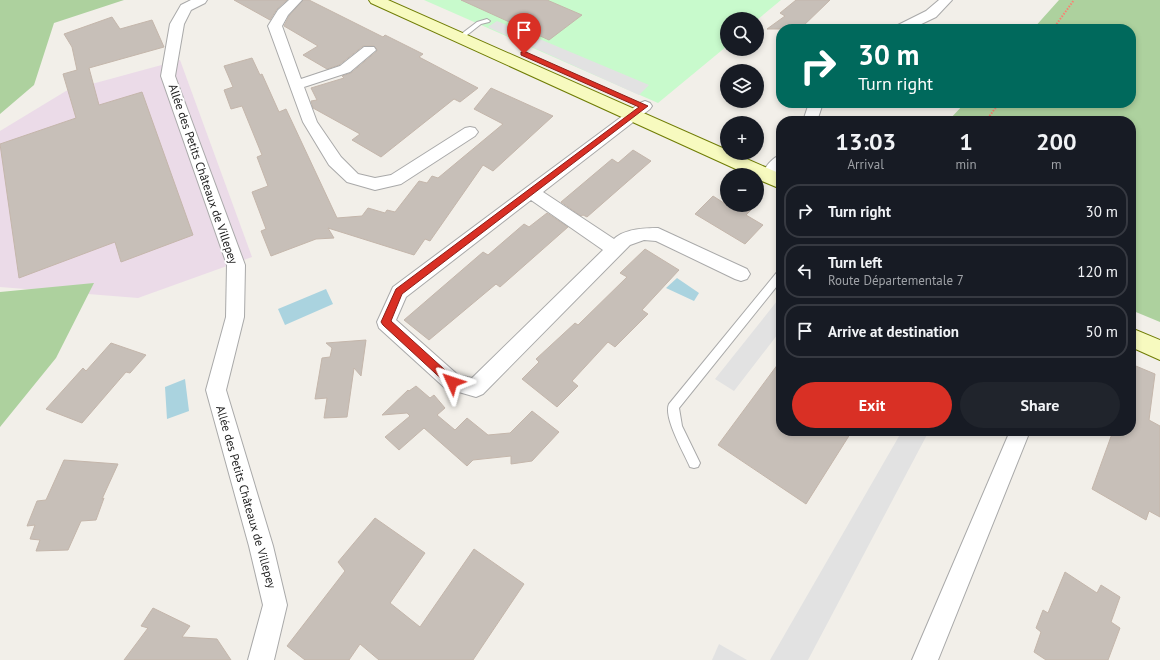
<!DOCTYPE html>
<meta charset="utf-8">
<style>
body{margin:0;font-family:"PT Sans",sans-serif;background:#20242c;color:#f1f3f6;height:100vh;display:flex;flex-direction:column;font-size:15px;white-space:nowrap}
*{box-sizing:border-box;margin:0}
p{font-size:13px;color:#9ea1a6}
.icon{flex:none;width:22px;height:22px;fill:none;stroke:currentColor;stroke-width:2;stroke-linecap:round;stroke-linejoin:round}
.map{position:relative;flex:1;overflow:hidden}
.drawer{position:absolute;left:776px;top:116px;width:360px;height:320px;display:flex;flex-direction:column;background:#171b24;border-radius:16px;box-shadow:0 2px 6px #0003}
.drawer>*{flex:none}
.hud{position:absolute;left:776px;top:24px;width:360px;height:84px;border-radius:16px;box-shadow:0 2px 6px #0003;background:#00695c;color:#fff;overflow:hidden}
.tools{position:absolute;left:720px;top:12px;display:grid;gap:8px}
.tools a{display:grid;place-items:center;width:44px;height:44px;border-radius:50%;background:#171b24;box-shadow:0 2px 6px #0003;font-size:20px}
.pin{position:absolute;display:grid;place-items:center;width:34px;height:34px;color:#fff;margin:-41px -17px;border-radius:50% 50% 50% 0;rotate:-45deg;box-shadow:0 0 4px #0007}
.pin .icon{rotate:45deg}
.me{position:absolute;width:44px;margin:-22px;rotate:312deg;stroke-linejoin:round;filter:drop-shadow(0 0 3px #0008)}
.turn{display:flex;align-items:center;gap:14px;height:84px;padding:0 16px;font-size:18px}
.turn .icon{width:52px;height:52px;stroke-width:2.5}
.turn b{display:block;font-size:28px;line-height:34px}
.eta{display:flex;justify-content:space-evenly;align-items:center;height:68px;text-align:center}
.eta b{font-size:24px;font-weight:700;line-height:28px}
.primary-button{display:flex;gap:8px;margin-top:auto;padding:8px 16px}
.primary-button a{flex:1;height:46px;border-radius:24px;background:#d93025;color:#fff;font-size:16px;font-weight:700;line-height:46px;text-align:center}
.primary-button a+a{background:#20242c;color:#f1f3f6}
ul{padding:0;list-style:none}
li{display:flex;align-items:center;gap:12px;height:54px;margin:0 8px 6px;padding:0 8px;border:2px solid #363941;border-radius:16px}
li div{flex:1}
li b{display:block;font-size:15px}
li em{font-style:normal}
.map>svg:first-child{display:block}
</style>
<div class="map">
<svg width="1160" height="660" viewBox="0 0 1160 660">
<rect width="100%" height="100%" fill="#f2efe9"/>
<path fill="#ebdbe8" d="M180,60L252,257L138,298L0,287V131L66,91Z"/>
<path fill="#add19e" d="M0,0H124L54,23L34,85L0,114Z
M1059,0H1160V322L1131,310V121H948L965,103H1131V29H1033Z
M94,283L56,358L0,427V292Z"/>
<path fill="#c8facc" d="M424,0H781L757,20V19H727V46L658,103Z"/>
<path fill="#e2e2e2" d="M497,21L649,85L639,95L488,27Z
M781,296V330L734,391L715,379Z
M902,431H929L808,660H770Z
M719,644L747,660H712Z"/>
<path fill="#aad3df" d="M677,278L699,293L694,301L666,288Z
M326,289L333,304L285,325L278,309Z
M185,379L189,411L167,419L165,387Z"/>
<path fill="#c7bfb8" stroke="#c4b6ab" d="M234,0H287L277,9L270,20Z
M303,0H309L383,37L385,35L423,54L419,57L478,88L460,102L454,99L381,157L352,140L360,134L313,108L311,101L317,100L311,88L344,78L342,76L351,73L377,51V49L374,46H363L339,65L327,69L303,55L318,46L284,26L289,16Z
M461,0H547L582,15L549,40Z
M796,0H830L800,29H767L785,16L780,13Z
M112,17L120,29L152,20L164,47L89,68L99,105L142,92L193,235L121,262L115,242L19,278L0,144L76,118L63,74L77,70L72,47L64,34Z
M252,58L260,75L262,74L279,112L286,109L337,218L362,216L368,208L385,213L387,210L395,212L419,181L427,183L432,176L438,178L503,124L474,109L491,88L553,116L493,171L483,165L430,241L425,239L414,255L328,228L334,238L316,239L271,256L261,231L266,229L252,192L268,186L257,157L262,155L242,106L231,109L224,90L233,87L224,66Z
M633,150L651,161L587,217L583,215L581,216L561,202L612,159L618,163Z
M713,196L727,205H756L746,215L763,225L745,244L695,214Z
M547,213L568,227L500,287L496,284L429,340L404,320L483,252L488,255L524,224L529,227Z
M645,249L679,270L642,310L648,314L615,347L608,342L572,381L578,386L557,407L522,379L539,362L536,359L575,323L578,325L627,277L620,273Z
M366,340L361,376L354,368L347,417L324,418L327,398L315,399L322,358L330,357L332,348L326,343Z
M111,343L146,355L130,373L126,372L82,423L46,409L83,368L86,371Z
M781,360V431H852L806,504L718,445Z
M1131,364L1155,374L1149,420L1160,426V517L1149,511L1146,520L1092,489L1113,431H1131Z
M416,386L430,398L434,395L445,408L437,415L455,430L467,418L488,435L510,433L532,411L559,432L532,461L511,464V456L473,460L467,466L424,428L399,450L385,437L410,416L407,413L382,415L408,390L409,391Z
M64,460L118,464L102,499L104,498L96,520L81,521L68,550L36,551L40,540L30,539L35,525L27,526L37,501L46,500Z
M375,518L425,553L390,603L420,627L474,549L524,584L473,660H379L360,644L349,660H305L287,646L345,571L338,562Z
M1065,572L1097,593L1101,585L1120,597L1111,622L1120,628L1108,660H1046L1034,652L1041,632L1036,628L1043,610L1048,613Z
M153,608L190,626L182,637L217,639L231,660H124L148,628L141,626Z"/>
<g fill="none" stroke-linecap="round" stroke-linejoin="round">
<defs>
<path id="service" d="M487,19L490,21L489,22L481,24L462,39L460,40L456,38L477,22Z
M781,270V281L679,408L682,426L700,463L698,467L694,468L690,467C684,453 663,417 669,404L778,271Z"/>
<path id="minor" d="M191,0H207L205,3L191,10L184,24L175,76L245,265L244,317L226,390L273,546L287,605L274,660H248L263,605L249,546L206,390L226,317L227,265L161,76L170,24L181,5Z
M289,0H302L288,15L282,26L301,79L340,66L364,47H374L376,50L350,72L304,87L317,122L341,157L358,174L375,178L391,175L465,128L470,127L475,128L478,132L475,136L401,184L375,190L347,182L329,165L303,122L268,26L278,10Z
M939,0H952L936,17L911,29H894L896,26L926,11Z
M645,101L650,103L652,106L650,109L543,192L614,239C624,229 644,228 658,228L747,269L750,274L747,279L741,281L735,279L656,241L644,240L630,245L483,394L476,397L445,388L379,328L377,322L393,287L640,103ZM531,200L603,250L472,378L458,375L396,320L406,297Z
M809,103H823L817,121H803Z
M781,155C781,167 781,185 762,180L760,176C765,168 772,157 781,155Z
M1010,431H1030L938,660H912Z"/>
<path id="secondary" d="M369,0H388L727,150V153H733L781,174V189L757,179V175H749L371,3Z
M1131,328L1160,340V360L1131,347Z"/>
</defs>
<use href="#service" stroke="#a9a9a9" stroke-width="2"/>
<use href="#minor" stroke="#a9a9a9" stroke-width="2"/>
<use href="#secondary" stroke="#707d05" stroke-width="2"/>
<path stroke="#fa8072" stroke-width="2" stroke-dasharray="1.5 1.5" stroke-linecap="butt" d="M1053,29L1074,0
M986,121L999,103"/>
<use href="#service" fill="#fff" fill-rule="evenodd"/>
<use href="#minor" fill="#fff" fill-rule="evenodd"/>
<use href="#secondary" fill="#f7fabf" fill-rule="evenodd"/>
</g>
<path fill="#d93025" stroke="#8d1f18" d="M521,52H526L648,106L402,294L391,321L455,379L456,382L455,385L452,386L448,385L383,325L381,322L396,289L639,107L521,55Z"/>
<g text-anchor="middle" stroke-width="4" stroke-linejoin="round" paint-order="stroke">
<g font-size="12" fill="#222" stroke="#fff">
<text transform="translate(203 174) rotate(71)" y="4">Allée des Petits Châteaux de Villepey</text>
<text transform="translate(246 497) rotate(74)" y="4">Allée des Petits Châteaux de Villepey</text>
</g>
</g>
</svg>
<div class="tools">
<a><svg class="icon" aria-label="search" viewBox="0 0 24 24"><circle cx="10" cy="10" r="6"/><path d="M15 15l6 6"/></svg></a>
<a><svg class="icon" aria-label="layers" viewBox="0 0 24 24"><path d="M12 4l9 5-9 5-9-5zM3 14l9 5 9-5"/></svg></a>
<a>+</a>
<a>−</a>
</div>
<div class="pin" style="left:524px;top:54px;background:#d93025"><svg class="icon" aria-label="arrive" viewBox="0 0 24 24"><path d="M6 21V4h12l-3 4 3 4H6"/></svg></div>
<svg class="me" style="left:452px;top:382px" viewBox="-20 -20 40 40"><path d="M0-17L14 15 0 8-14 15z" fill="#d93025" stroke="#fff" stroke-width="4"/></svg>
<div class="hud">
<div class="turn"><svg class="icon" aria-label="right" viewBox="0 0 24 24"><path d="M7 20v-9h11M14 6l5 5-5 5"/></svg><div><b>30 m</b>Turn right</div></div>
</div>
<section class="drawer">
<div class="eta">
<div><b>13:03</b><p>Arrival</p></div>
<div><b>1</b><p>min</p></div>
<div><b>200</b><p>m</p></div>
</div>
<ul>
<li><svg class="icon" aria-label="right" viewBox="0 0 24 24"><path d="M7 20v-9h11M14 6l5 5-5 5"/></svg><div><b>Turn right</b></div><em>30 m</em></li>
<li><svg class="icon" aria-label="left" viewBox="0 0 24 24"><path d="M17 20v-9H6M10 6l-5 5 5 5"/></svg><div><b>Turn left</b><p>Route Départementale 7</p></div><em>120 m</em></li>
<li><svg class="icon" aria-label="arrive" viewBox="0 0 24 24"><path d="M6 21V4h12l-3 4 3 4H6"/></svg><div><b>Arrive at destination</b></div><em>50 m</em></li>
</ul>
<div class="primary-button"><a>Exit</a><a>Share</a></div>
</section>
</div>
